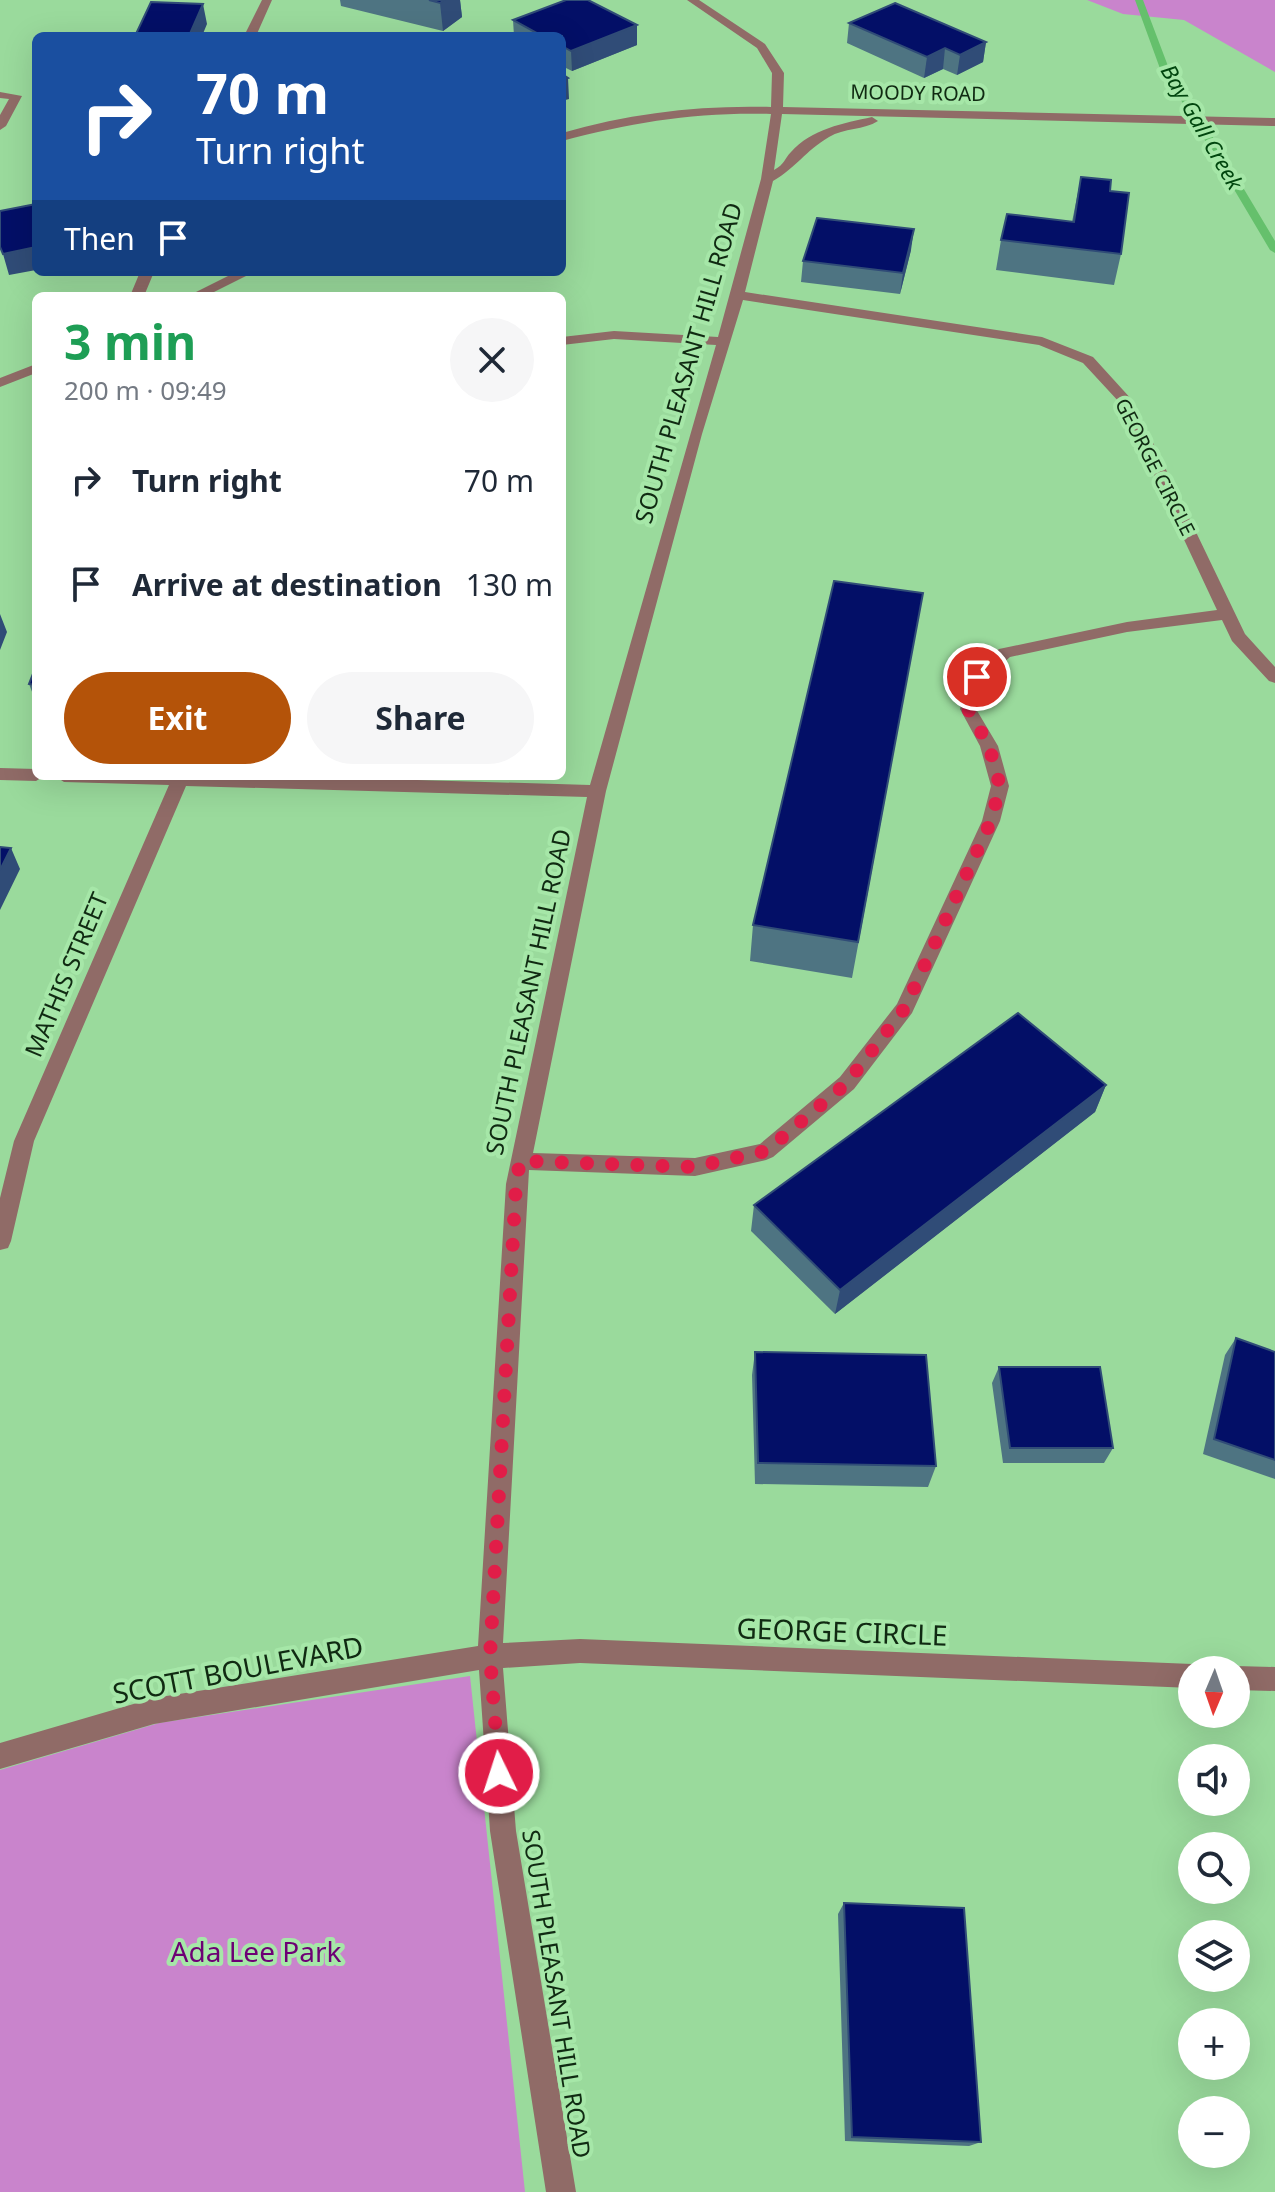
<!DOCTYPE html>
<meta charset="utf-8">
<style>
body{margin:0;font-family:"Noto Sans",sans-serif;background:#f6f6f7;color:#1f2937;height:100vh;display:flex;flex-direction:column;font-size:30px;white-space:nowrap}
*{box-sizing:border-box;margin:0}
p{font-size:26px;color:#747a83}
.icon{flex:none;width:44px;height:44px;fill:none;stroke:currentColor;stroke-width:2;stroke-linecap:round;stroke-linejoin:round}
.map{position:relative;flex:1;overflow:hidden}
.drawer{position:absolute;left:32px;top:292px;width:534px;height:488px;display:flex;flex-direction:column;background:#fff;border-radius:12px;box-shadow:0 8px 32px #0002}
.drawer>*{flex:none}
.hud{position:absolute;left:32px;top:32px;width:534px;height:244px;border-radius:12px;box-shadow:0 8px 32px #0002;background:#1a4fa0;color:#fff;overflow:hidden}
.needle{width:52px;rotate:182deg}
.buttons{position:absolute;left:1178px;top:1656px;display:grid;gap:16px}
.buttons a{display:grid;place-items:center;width:72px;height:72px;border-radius:50%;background:#fff;box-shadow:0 8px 32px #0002;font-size:40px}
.pin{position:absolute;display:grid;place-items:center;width:68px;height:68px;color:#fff;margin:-34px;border:4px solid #fff;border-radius:50%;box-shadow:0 2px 8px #0007}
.me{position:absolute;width:88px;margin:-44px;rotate:356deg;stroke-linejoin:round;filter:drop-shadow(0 0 6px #0008)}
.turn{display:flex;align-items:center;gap:28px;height:168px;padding:0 32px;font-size:36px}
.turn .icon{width:104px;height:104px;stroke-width:2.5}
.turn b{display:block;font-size:56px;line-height:68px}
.then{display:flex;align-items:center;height:76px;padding:0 32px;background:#0003;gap:16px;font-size:30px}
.round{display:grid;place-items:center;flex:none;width:84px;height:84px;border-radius:42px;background:#f6f6f7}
.overview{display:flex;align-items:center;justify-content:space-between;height:136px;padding:0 32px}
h1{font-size:48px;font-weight:700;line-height:60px;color:#1e9e55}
.primary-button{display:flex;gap:16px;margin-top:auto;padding:16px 32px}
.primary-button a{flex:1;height:92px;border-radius:48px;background:#b45309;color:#fff;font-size:32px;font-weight:700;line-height:92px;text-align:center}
.primary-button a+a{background:#f6f6f7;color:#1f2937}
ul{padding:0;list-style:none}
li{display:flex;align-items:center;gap:24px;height:104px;padding:0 32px}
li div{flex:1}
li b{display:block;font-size:30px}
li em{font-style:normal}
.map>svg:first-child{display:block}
</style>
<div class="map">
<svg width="1275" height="2192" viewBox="0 0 1275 2192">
<rect width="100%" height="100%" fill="#9ada9c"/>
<path fill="#c984cc" d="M1087,0H1275V72L1184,20L1123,14Z
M470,1676L525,2192H0V1770L159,1723Z"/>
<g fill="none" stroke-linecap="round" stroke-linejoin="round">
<path fill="#65c06c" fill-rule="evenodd" d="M1135,0H1143L1171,74L1187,94L1275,241V253L1270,250L1178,95L1162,74Z"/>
<path fill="#906b67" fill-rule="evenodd" d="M262,0H272L256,36H244Z
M687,0H699L765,44L784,73L783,107L1275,118V126L782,114L774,170C785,164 784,159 791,152C811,129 844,123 872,117L878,121C864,130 844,128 829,137C805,151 796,168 773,181L745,292L1042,337L1093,357L1133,401L1245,634L1275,667V683L1269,681L1232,641L1222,620L1127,632L1010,657L985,679L976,709L998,746L1009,786L1000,821L912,1013L854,1089L773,1157L766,1160L695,1176L529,1170L503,1643L580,1639L1192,1664L1202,1670H1192V1688L580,1663L503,1668L516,1831L576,2192H546L490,1831L479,1670L154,1724L0,1769V1743L154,1698L478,1646L506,1184L587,797L186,786L34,1141L11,1241L8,1248L0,1250V1198L14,1141L169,785L64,782L55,776H283L590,785L716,345L614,339L562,345V337L614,331L718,337L761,179L771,114C697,112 633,122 562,141V133C631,113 700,105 771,107L772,73L757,48ZM743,300L1039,345L1083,363L1120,403L1217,610L1127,622L999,649L971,673L960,709L980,746L991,786L982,821L897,1004L840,1077L760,1144L695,1158L533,1153L606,791L702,434Z
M0,92L22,96L6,126L0,130V115L9,99L0,98Z
M140,272H154L144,296H130Z
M236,272H254L206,296H188Z
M36,364V373L0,387V378Z
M0,768L36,769V776H44L36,781L0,780Z
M1236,1666L1275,1667V1691L1236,1690V1670H1227Z"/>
</g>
<path fill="#4e7482" d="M340,0H460L462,17L443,31L341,6Z
M513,20L637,45L572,71L562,66V36H514Z
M849,23L986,42L983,62L957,75L943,69L924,78L847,43Z
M1081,177L1110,191L1121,254L1114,285L996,270L1001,240L1072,222Z
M911,250L900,294L801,282L803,261Z
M923,593L852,978L750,961L753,925Z
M36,666V702L29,684Z
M1106,1085L1095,1112L835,1314L751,1231L754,1205Z
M1236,1338L1275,1352V1479L1203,1454L1225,1355Z
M755,1352L936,1466L928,1487L755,1484L752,1375Z
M999,1367L1113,1448L1104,1463H1003L992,1383Z
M844,1903L981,2142L969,2146L845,2141L838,1914Z"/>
<path fill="#304c77" d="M444,0H460L462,17L443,31L440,3Z
M203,4L207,24L202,36H189Z
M637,25V45L572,71L571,51Z
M986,42L983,62L957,75L960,55Z
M945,48L943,69L924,78L927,57Z
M568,78L569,99L562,101V80Z
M914,229L911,250L900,294L903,273Z
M36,247V270L9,275L3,254Z
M0,614L7,632L0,650Z
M11,848L20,869L0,910V870Z
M1106,1085L1095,1112L835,1314L840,1290Z"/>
<path fill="#030f67" stroke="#304c77" stroke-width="2" d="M429,0H444L440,3Z
M566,0H588L637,25L571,51L562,46V36H542L513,20Z
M151,2L203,4L189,36H135Z
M895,3L986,42L960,55L945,48L927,57L849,23Z
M562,74L568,78L562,80Z
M1081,177L1111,180L1110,191L1129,193L1121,254L1001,240L1007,214L1074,222Z
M36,204V247L3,254L0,247V211Z
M817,218L914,229L903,273L803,261Z
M834,581L923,593L858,942L753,925Z
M36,666V685L29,684Z
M0,847L11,848L0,870Z
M1018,1013L1106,1085L840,1290L754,1205Z
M1236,1338L1275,1352V1460L1214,1439Z
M755,1352L926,1355L936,1466L758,1463Z
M999,1367H1100L1113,1448H1010Z
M844,1903L964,1908L981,2142L852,2137Z"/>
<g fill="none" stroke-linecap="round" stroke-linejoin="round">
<path stroke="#e11d48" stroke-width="14" stroke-dasharray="0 25.2" d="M499,1773L490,1656L516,1184L520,1161L695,1167L766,1151L847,1083L905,1008L991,821L1000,786L989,746L968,709L977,677"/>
</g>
<g text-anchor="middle" stroke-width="8" stroke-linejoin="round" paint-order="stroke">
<g font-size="20" fill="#102a12" stroke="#a6e7a8">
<text transform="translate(918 93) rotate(1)" y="7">MOODY ROAD</text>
<text transform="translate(1155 467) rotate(63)" y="7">GEORGE CIRCLE</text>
</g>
<g font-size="22" font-style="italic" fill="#00460e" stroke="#a6e7a8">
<text transform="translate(1202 127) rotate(60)" y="8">Bay Gall Creek</text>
</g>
<g font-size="24" fill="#102a12" stroke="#a6e7a8">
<text transform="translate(689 363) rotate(-74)" y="8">SOUTH PLEASANT HILL ROAD</text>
<text transform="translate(67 975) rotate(-67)" y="8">MATHIS STREET</text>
<text transform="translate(529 992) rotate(-78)" y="8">SOUTH PLEASANT HILL ROAD</text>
<text transform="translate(556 1994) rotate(81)" y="8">SOUTH PLEASANT HILL ROAD</text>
</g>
<g font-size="28" fill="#102a12" stroke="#a6e7a8">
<text transform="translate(842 1632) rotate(2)" y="10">GEORGE CIRCLE</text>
<text transform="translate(238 1670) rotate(-11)" y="10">SCOTT BOULEVARD</text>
</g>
<g font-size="28" fill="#6d0074" stroke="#a6e7a8">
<text x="256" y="1962">Ada Lee Park</text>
</g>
</g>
</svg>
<div class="buttons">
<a><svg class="needle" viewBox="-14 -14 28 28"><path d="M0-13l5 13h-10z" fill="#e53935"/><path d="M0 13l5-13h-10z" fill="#747a83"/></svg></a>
<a><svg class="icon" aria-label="sound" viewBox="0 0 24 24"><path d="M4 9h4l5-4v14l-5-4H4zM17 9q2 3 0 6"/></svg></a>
<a><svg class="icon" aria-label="search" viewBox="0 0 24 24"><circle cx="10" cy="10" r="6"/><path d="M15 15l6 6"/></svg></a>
<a><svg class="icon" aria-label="layers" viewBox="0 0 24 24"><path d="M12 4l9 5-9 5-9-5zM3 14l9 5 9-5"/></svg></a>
<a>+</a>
<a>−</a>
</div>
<div class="pin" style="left:977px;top:677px;background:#d93025"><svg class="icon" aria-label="arrive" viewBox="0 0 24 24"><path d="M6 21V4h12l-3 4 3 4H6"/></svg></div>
<svg class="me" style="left:499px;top:1773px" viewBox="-20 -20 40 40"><circle r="17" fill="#e11d48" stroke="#fff" stroke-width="3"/><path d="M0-11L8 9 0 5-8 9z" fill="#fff"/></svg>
<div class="hud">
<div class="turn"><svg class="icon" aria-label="right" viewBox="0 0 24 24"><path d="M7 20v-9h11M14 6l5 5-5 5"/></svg><div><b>70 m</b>Turn right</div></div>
<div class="then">Then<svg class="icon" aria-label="arrive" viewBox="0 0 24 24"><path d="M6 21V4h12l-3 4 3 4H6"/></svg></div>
</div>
<section class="drawer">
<div class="overview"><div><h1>3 min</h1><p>200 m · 09:49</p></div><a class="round"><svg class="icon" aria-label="close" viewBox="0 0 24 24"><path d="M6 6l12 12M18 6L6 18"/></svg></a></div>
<ul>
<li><svg class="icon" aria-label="right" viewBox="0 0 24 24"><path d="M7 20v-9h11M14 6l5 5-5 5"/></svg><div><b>Turn right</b></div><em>70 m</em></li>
<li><svg class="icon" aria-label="arrive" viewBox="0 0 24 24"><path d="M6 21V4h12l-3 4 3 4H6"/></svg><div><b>Arrive at destination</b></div><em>130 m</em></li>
</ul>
<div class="primary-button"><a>Exit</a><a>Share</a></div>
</section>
</div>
